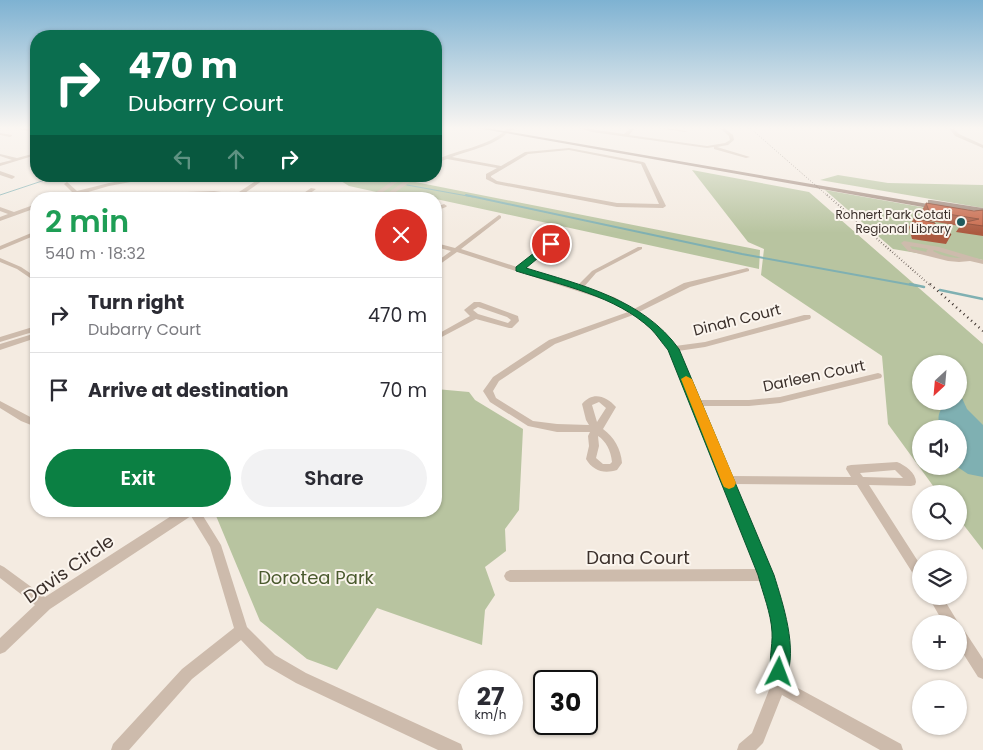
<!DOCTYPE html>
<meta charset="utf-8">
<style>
body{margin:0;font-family:Poppins,sans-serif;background:#f2f2f3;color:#2b2b33;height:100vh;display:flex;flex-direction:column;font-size:19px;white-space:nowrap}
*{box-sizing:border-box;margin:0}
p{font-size:16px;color:#7c7c81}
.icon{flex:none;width:28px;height:28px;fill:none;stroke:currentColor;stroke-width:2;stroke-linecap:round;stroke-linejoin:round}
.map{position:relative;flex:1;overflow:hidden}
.sheet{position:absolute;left:30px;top:192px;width:412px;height:325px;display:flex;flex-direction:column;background:#fff;border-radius:20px;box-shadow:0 1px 4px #0004}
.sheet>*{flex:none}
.hud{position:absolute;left:30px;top:30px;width:412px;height:152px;border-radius:20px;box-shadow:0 1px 4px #0004;background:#0b6e4f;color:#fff;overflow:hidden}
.needle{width:32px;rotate:206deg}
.buttons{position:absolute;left:912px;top:355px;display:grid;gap:10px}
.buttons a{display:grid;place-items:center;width:55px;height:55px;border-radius:50%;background:#fff;box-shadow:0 1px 4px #0004;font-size:25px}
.speed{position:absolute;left:458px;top:670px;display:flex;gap:10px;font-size:25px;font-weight:700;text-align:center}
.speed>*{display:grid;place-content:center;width:65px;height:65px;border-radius:50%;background:#fff;box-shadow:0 1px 4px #0004;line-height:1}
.speed small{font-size:12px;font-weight:400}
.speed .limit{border:2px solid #111;border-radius:8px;background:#fff;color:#111}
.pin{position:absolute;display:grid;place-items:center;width:42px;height:42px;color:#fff;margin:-21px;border:2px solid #fff;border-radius:50%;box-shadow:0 1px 5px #0007}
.me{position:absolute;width:55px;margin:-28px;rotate:3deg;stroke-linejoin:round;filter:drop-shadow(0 0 4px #0008)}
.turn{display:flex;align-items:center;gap:18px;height:105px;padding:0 15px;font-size:22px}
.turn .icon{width:65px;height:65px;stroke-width:2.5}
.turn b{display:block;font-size:35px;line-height:42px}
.lanes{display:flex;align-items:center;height:48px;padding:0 15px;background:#0003;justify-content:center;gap:25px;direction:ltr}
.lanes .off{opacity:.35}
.round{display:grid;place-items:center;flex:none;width:52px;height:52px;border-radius:26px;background:#f2f2f3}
.head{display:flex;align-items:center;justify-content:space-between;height:85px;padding:0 15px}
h1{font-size:30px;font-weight:600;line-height:38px;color:#1e9e55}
.cta{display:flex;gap:10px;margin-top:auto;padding:10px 15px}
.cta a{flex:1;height:58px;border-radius:30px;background:#0b8043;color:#fff;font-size:20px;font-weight:600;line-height:58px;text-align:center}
.cta a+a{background:#f2f2f3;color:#2b2b33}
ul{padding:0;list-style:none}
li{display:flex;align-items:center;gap:15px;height:75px;padding:0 15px;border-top:1px solid #e1e1e2}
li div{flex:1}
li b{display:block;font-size:19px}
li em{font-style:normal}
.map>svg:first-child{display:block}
</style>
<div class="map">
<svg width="983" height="750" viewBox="0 0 983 750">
<rect width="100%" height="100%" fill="#f4ebe1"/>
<path fill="#b8c4a0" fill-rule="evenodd" d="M692,170L809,192L983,344V550L959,519V494H939L888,424L882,356L761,275L764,249L748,242ZM921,364H959V401H921ZM921,429H959V466H921Z
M838,175L888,183L983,185V208L820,180Z
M320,176H385L760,250L759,269L436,199L396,192L390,195L349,186L341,181Z
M825,190L983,218V260L968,257L964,261L893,249Z
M436,389L469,392L475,400L523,429L519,510L505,529L506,551L485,567L495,595L485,610L482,645L377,608L337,670L307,659L260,621L214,511H436Z"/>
<path fill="#7fb0b2" d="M959,397L962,398L967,409L983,425V477L968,474L956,466H959V429H941C936,415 939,411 948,401H959Z"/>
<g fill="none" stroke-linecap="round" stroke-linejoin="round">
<path stroke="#7fb0b2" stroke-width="1" d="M363,176L391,182
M407,185L473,197
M0,195L57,176"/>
<path stroke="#7fb0b2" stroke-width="2" d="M466,195L742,254L917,286"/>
<path stroke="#7fb0b2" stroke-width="2.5" d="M910,284L924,287
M940,290L983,299"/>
<path fill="#cdbbac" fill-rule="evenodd" d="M15,128H21L36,131V133Z
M579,128H584L624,134L631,128H635L629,135L707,146L725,143L730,140L729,136L720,128H724L733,135L734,140L728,145L717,147L750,157L746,158L714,149V147L707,148L592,132Z
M657,128H666L687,131L685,132Z
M949,128H953L959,134L983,145V148L955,136Z
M507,129L510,130C496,146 472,149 452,157L501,166L525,152L569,148L643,162L645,163L666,206L663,208L617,207L496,184L486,179V174L497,168L447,159L436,163V160C459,149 488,147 507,129ZM569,150L641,164L659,204L617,203L497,181L491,177V176L528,154Z
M0,133L12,135V136L10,137L0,135Z
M32,141L36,142V144L30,143Z
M36,153V155L0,166V163L12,160L0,156V154L17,158Z
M0,171L14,176L15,177L12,179L0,175Z
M147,176H163L109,186L64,199H55L72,192L64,184L67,182L77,191L109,183Z
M263,176H269L242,195L255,199L200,194L146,199L162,195L187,192L214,191L236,194Z
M400,176H406L373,199H366Z
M412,176H418L386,199H379Z
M311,188L316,189L302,199H295Z
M36,204V208L0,221V217L8,214L0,211V207L14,212Z
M444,204L447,206L446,207L436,211V207Z
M499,215L501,216V218L461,249L517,267L562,231H566V233L523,269L577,286L592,271L638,247H642V249L596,273L583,288L614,297L634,309L684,283L747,268L749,269V271L690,287L639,312L655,325L675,346L705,342L804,315H810L811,317L810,319L705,347L678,351L699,400H749L780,397L878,373L881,374L882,376L881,378L780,403L749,406H701L730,476L851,477L846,469L847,466L851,465L897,462C905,465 916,473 916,482L915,485L911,486L869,485L921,566V582L917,580L857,485L734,484L772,575L784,613L787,632L785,681L901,744L903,750H880L782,695L763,743L756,750H737L739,744L752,733L771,685L773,632L770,613L761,581L510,582L506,580L504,576L506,572L510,570L757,569L669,350L650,328L633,315L555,344L499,381L493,391L496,398L533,421L557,424L589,425L586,420L582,404C593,391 606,396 616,407L603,429C614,437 621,449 622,463L617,470C604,474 593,471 586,459L589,446L588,436L590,432H557L528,426L490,402L483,391L493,377L549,340L628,312L608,301L457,252L436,267V262L451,251L436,247V243L455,248ZM599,402L606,408L597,422L592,405ZM598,436C606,441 611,451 612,462L610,464H603L596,458L599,446ZM895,470L903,478L863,477L860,473Z
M36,231V235L0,250V246Z
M904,241L939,247L983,260V264L970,261L959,262L948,261L908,251L901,243ZM910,246L928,249L926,251L927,252L912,249ZM934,250L961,258C951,258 942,256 933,251Z
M0,258L21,267L36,277V282L17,269L0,262Z
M474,302H480L518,316L519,321L512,328H509L476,319L436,340V335L470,316L464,310ZM478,307L507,317L511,320L508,323L478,314L473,310Z
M36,326V331L0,342V337Z
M36,333V338L0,350V344Z
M0,401L36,420V427L21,421L0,408Z
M179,511H200L221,545L247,627L275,655L306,673L461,744L463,750H438L296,683L265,665L241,640L192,679L129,750H111L113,744L182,669L234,628L210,547L191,516L50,609L5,652L0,654V638L35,605L0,578V565L4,567L45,597Z
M928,596H942L959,624H944Z
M959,628L964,630L983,659V679L978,677L959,647Z"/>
<path fill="#cdbbac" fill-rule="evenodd" d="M510,128H517L508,132L505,130Z"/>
<path fill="#a18a7d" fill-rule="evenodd" d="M477,128H487L928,204V200H931L983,208V212L942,206L944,208L940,210Z"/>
<path stroke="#3b302b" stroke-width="1" stroke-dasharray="0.5 2" stroke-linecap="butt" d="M750,128L829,197"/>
<path stroke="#3b302b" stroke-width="2" stroke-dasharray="0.5 2.5" stroke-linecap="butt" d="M827,195L931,286"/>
<path stroke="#3b302b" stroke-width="2.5" stroke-dasharray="1 4" stroke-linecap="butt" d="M930,284L983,331"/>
</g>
<path fill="#ac5a40" d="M926,203L974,211L983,210V236L956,232L960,226L924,220L921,212Z
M914,218L935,226L951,235L946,244L912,239L909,227Z"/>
<path fill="#c8694b" stroke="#8c4a34" d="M926,203L974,211L983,210V226L962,223L979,219L929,211Z
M914,218L935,223V226H945L951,235L918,229Z"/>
<linearGradient id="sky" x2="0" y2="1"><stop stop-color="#7eb2d2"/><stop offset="0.55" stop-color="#faf6f2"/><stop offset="1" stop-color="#faf6f2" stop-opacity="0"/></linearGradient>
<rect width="983" height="233" fill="url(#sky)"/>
<path fill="#0b8043" stroke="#07532c" d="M548,242L555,244L526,268C581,285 643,299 679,349L774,575C783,604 798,649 786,678L779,681L773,678C767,664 773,647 772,632C771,613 763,594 758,575L668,350C662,343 657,335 651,329C616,296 561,285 516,271V267Z"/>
<path fill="#f59e0b" d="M686,376L692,379L736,483L734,487L729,489L724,487L722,483L681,379Z"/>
<circle fill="#1f5a5e" stroke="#fbf5ee" stroke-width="2" cx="961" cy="222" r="5"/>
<g text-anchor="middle" stroke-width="4" stroke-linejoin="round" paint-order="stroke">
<g font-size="12" fill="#3b302b" stroke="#fbf5ee" text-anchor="end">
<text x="951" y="219">Rohnert Park Cotati<tspan x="951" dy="14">Regional Library</tspan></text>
</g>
<g font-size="15" fill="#3b302b" stroke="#fbf5ee">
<text transform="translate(737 320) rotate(-14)" y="5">Dinah Court</text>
<text transform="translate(814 376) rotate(-12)" y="5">Darleen Court</text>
</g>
<g font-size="18" fill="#3b302b" stroke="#fbf5ee">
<text x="638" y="564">Dana Court</text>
<text transform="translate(69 569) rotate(-35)" y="6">Davis Circle</text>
</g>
<g font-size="18" fill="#4a5a2e" stroke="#fbf5ee">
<text x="316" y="584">Dorotea Park</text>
</g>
</g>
</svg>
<div class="buttons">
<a><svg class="needle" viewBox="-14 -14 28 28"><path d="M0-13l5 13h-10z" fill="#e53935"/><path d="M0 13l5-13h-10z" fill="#7c7c81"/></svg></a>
<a><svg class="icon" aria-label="sound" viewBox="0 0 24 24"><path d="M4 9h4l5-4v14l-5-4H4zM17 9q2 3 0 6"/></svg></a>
<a><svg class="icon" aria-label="search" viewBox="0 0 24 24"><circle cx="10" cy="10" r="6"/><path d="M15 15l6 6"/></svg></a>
<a><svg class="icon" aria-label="layers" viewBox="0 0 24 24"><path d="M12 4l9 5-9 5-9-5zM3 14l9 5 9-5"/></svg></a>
<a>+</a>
<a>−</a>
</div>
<div class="speed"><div>27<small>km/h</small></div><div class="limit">30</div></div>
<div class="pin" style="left:551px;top:244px;background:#d93025"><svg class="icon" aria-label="arrive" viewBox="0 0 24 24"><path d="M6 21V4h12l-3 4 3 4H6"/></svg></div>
<svg class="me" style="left:779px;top:672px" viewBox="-20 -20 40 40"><path d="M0-17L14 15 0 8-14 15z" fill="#0b8043" stroke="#fff" stroke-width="4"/></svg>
<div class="hud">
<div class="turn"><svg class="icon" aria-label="right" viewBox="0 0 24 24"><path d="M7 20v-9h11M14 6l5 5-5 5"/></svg><div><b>470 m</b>Dubarry Court</div></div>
<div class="lanes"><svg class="icon off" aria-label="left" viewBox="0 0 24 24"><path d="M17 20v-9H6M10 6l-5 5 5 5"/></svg><svg class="icon off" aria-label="ahead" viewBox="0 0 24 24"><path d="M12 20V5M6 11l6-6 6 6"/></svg><svg class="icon" aria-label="right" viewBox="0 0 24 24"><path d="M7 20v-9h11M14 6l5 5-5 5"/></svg></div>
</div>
<section class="sheet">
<div class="head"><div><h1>2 min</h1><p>540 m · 18:32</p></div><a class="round" style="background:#d93025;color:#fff"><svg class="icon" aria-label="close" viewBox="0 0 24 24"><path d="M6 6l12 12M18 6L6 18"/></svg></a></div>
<ul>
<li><svg class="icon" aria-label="right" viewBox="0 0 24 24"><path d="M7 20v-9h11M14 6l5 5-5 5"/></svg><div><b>Turn right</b><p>Dubarry Court</p></div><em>470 m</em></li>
<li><svg class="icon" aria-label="arrive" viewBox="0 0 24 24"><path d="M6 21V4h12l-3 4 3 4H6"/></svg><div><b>Arrive at destination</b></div><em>70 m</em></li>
</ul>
<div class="cta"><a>Exit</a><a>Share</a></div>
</section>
</div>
